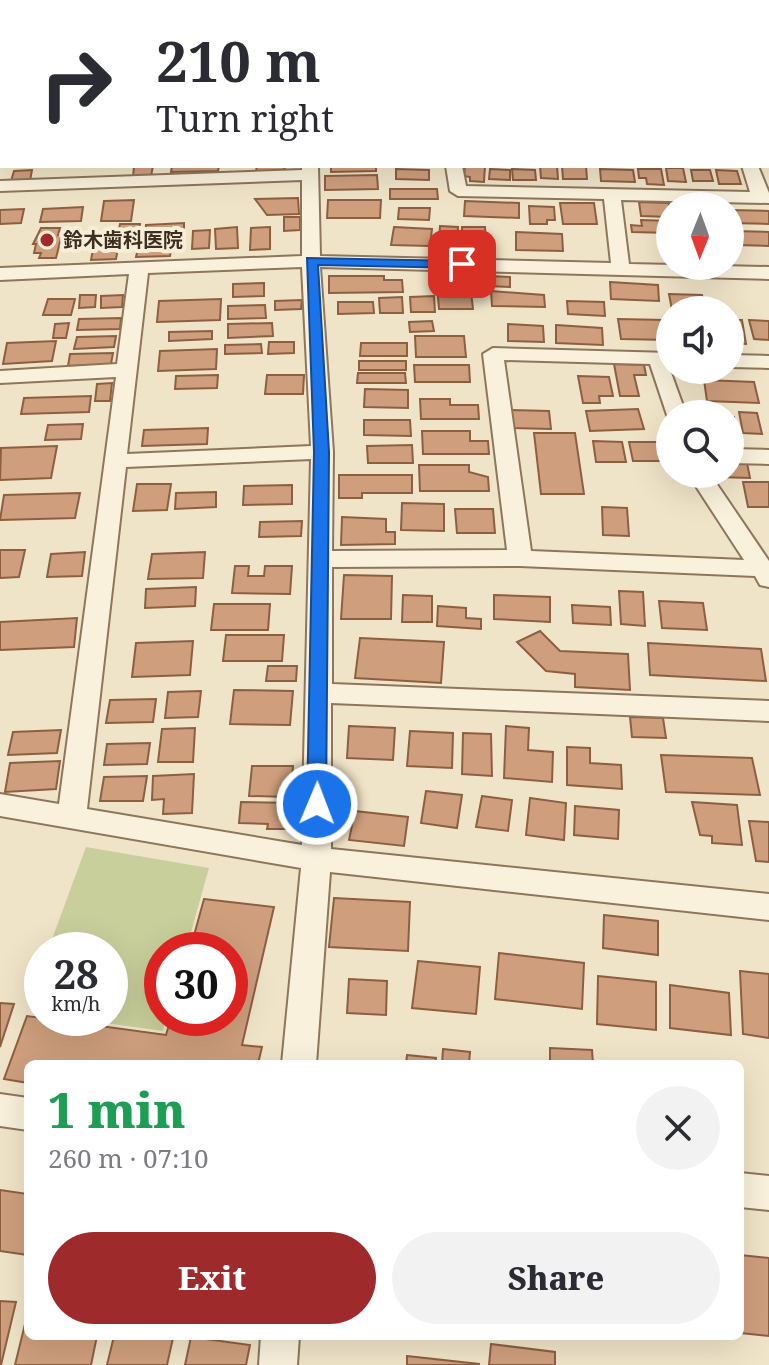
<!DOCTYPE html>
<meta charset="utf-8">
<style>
body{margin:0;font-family:"Noto Serif","Noto Sans JP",serif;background:#f2f2f3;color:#2b2b33;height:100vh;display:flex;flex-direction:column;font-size:30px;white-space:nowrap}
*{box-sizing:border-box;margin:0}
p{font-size:26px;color:#7c7c81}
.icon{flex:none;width:44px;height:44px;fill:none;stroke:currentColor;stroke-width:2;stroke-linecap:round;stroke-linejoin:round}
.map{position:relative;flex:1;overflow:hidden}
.drawer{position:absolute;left:24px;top:1060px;width:720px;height:280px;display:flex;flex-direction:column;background:#fff;border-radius:12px;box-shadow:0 8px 32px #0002}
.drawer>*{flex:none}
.hud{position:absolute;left:0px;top:0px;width:770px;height:168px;box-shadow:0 8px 32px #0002;background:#fff;color:#2b2b33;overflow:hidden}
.needle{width:52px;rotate:181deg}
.controls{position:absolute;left:656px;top:192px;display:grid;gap:16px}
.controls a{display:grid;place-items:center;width:88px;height:88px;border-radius:50%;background:#fff;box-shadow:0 8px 32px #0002;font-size:40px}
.speed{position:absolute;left:24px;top:932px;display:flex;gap:16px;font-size:40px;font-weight:700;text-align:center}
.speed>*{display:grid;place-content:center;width:104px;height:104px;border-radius:50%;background:#fff;box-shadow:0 8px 32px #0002;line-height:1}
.speed small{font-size:20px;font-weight:400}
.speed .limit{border:12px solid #d22;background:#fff;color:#111}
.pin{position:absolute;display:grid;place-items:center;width:68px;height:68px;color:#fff;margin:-34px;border-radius:16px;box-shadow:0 4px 12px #0006}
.me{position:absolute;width:88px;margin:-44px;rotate:1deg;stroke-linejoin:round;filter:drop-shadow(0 0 6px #0008)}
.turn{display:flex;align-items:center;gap:28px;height:168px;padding:0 24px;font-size:36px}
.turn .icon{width:104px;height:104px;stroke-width:2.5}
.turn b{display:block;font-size:56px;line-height:68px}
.round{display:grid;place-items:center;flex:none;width:84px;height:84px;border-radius:42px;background:#f2f2f3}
.head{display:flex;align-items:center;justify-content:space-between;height:136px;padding:0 24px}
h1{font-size:48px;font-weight:800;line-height:60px;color:#1e9e55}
.cta{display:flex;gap:16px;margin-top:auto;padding:16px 24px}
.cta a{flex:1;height:92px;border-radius:48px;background:#9e2a2b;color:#fff;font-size:32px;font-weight:800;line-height:92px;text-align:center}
.cta a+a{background:#f2f2f3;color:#2b2b33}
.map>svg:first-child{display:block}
</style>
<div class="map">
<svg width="769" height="1365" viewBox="0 0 769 1365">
<rect width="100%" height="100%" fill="#f0e4c8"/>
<path fill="#c9cf9b" d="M86,847L209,868L186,950H162V1018H166L163,1031L69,1018H110V950H48Z"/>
<path fill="#cf9f7d" stroke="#8d5f41" stroke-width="2" d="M134,166H153L151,176L133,177Z
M172,166H219L218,171L171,172Z
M257,166H287L282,171H256Z
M331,166H376V171L331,172Z
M465,166H485L484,182L470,181V177L464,176Z
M540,166H557L558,179L541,178Z
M562,166H586L587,179H563Z
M666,168H683L686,182L668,181Z
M396,169L429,170V180L396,179Z
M490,169L510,170V180L489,179Z
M512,169L535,170L536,180H513Z
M600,169L633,170L635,182L601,181Z
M638,169H661L664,185L647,184L646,178H639Z
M32,170L30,181H11L14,171Z
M691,170H710L713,181H693Z
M716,170L737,171L741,184H719Z
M377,175L378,189L325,190V176Z
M390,189H437L438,199H390Z
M298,198L299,214L267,215L255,199Z
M134,200L131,221H101L104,201Z
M328,200H381L380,218H327Z
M465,201L519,203V218L464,216Z
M639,202L669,203L670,217L641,216Z
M560,203H594L597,224H563Z
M529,206L554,207L555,220H547V224H530Z
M83,207L81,221L40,222L43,209Z
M399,208H430L429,220L398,219Z
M24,209L21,223L0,224V210Z
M730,210L769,211V224L731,223Z
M284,217H300V230L284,231Z
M641,220L670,221V233L632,232L631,225L642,226Z
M184,223V236L145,238L146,225Z
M120,224H140L138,238L117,239Z
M440,226L458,227L457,245L439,244Z
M237,227L238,248L216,249L215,229Z
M270,227V249L250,250L251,228Z
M394,227L432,229L430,246L391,245Z
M462,227H485L486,245H462Z
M41,228H60L58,235L62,234L56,258H39L41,253H34L36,244H33Z
M210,230L209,248L192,249L193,231Z
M733,231L769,232V246L737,245Z
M516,232L562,234L563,251L516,250Z
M119,243L116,259L91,260L94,244Z
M139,244H172L170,256L136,257Z
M329,276H384V280H402L403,292L329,293Z
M489,276L510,277V287L488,286Z
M610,282L658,285L659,301L611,299Z
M264,283V296L233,297V284Z
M470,283L473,309H439L437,284Z
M491,291L544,295L545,307L492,306Z
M669,294L702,295L706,310H672Z
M80,295H96L95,307L79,308Z
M123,295L122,307L101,308V296Z
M434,296L435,312H411L410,297Z
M402,297L403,313H380L379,298Z
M48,299H75L71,315H43Z
M221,299L220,320L157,322L159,301Z
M302,300L301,309L275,310V301Z
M567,301L604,302L605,316L568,314Z
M338,302H373L374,313L338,314Z
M265,305L266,318L228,319V306Z
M121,318L120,329L77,330L79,319Z
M618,319L665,320L669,340L621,339Z
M730,320H742L746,344L730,343Z
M749,320L769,321V340L754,339Z
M432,321L434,331L410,332L409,322Z
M69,323L66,338H53L55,324Z
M272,323L273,336L228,338V324Z
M508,324L543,326L544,342L508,341Z
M556,325L602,328L603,345L556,343Z
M212,331V339L169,341V332Z
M116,336L114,347L74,349L77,337Z
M415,336H464L466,357H416Z
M56,341L52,361L3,364L7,343Z
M269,342H294V353L268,354Z
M361,343H407V356H360Z
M261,344L262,353L225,354V345Z
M217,349L216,369L158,371L160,351Z
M113,353L111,364L68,366L70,354Z
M359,361H406V370H359Z
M614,364L644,365L646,375H634L639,396H620Z
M414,365H469L470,382H415Z
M358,373H405L406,383H357Z
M218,375L217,388L175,389L176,376Z
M267,375H304L303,394H265Z
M578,376L609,377L613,396H599L600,403H583Z
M704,380L754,382L759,403L707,401Z
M112,383L110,401H95L97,384Z
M365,389L408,390V408L364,407Z
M91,396L89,412L21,414L24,398Z
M420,399H450V405H478L479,419H421Z
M638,409L644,429L590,431L586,411Z
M511,410L549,411L551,429L512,428Z
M739,412L757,413L762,434L743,433Z
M730,417H734L739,440H730Z
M364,420H410L411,436L364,435Z
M83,424L81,439L45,440L48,425Z
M208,428L207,444L142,446L144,430Z
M422,431H470V441H488L489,454H423Z
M534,433H575L584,494H541Z
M593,441L622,442L626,462H596Z
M629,442H659L664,461H633Z
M412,445L413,463H368L367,446Z
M57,446L51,478L0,480L1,448Z
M730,463H747L750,478L717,477V474H730Z
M419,465H469V472L488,477L489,491H420Z
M339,475H412V493H362V498H339Z
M743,482H769V507H748Z
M137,484H171L167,510L133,511Z
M292,485V504L243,505L244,486Z
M216,492V507L175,509L176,493Z
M80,493L75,518L0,520L4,495Z
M402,503L444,504V531L401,530Z
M602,507L627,508L629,536L603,535Z
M455,509H493L495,533H457Z
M342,517L386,519V532H395V544L341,545Z
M302,521L301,536L259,537L260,522Z
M0,550H25L19,577L0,578Z
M85,552L82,576L47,577L51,554Z
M205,552L203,578L148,579L152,554Z
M235,566H249L248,576H264L265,566H292L290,594L232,593Z
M344,575L392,576L391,619H341Z
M196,587L195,606L145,608L146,589Z
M619,591L643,592L645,626L621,624Z
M403,595L432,596V622H402Z
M494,595L550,597V622L494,619Z
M659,601L703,603L707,630L662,628Z
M214,604H270L268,630H211Z
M572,605L610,607L611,625L573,623Z
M438,606L466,608V618L481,619V629L437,626Z
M77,618L74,647L0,650V622Z
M540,631L560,651L628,654L630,690L575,687V674L546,671L517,642Z
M226,635H284L282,661H223Z
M360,638L444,642L441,683L355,678Z
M193,641L190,675L132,677L136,643Z
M648,643L761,649L766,681L650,675Z
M268,666H297L296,681H266Z
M234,690L293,691L290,725L230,724Z
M201,691L198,717L165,718L168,692Z
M156,699L153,722L106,723L110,700Z
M630,717L663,718L666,738L632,737Z
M349,726L395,728L393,760L347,758Z
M506,726L529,728L528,750L553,752L552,782L504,778Z
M195,728L193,762H158L162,729Z
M61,730L57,753L8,755L13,732Z
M410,731L453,733L452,768L407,766Z
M463,733L491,734L492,776L462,774Z
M150,743L147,764L104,765L107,744Z
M567,747L590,748V763L621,765L622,789L567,785Z
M661,755L752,758L760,795L666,792Z
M60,761L56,789L5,792L10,763Z
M252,766H293L291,797L249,796Z
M194,774L192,813L163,814L164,799L152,800L153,776Z
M147,776L143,801H100L104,777Z
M426,791L462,795L457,828L421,823Z
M482,796L512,800L508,831L476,827Z
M530,798L566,803L564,840L526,835Z
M241,802L294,803L292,829H267L268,824L239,823Z
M692,802L737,805L742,845L712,843V836L700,835Z
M575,806L619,810L618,839L574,835Z
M355,811L408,817L404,846L349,840Z
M749,821L769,822V862L756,861Z
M334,898L410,902L408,951L329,947Z
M204,899L274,907L242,1045L262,1047L258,1064H28V1083L4,1079L27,1016L166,1035L171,1018H230V950H190Z
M604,915L658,921V955L603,948Z
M499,953L584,963L582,1009L495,999Z
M418,961L480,967L476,1014L412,1008Z
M740,971L769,974V1038L743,1034Z
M598,976L656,982V1030L597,1024Z
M349,979L387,981L386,1015L347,1013Z
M670,985L729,993L731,1035L670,1028Z
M0,1003L14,1004L0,1047Z
M550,1048L592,1050L593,1064H550Z
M443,1049L470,1052L469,1064H442Z
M407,1055L436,1058L435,1064H406Z
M0,1190L28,1194V1255L0,1251Z
M740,1255L769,1258V1336L741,1333Z
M0,1301L16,1302L1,1365H0Z
M25,1324H28V1336H97L91,1365H15Z
M114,1336L173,1338L167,1365H107Z
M191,1337L250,1345L246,1365H185Z
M491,1344L555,1352V1365H489Z
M407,1356L479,1364V1365H407Z"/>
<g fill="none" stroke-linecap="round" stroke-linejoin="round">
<defs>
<path id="minor" d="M198,0H212L197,2Z
M307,0H321V2H307Z
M424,0H438V2H424Z
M615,0H692L694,2H617Z
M0,6H2L0,15Z
M0,28H2V37H0Z
M0,107H2V117H0Z
M302,166H318L320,256L611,263L604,199L458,196L450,191L446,166H462L466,186L750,192L742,166H758L769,193V203L621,200L629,264L769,267V279L320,267L333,452L332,551L507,550L483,354L493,348L670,353V370L686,414H670L668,418L650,364L504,360L531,551L744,560L688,474H710L769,561V587L760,585L755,576L520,566L332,567V684L769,701V721L331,703V849L769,894V920L330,872L316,1064H282L301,868L0,816V794L59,804L116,377L0,383V371L117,364L129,274L0,280V268L302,256V180L0,191V181L302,170ZM302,267L311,446L127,454L148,273ZM311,459L302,845L87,809L126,467Z
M730,355L769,356V368L730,367Z
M730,449L769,450V464L730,463Z
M0,1094L28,1098V1130L0,1126Z
M740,1173L769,1176V1210L740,1207Z
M261,1336H299L297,1365H259Z"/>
</defs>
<use href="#minor" stroke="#8d765c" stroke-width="4"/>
<use href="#minor" fill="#faf1dc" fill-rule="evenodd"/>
</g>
<path fill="#1a73e8" stroke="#114b97" stroke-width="2" d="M307,258L462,261L469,264L462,268L318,265L329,452L326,804L317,812L307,804L314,452Z"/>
<circle fill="#9e2a2b" stroke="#f7eed8" stroke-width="3" cx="47" cy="240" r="8"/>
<g text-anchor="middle" stroke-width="8" stroke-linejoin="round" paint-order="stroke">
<g font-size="20" font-weight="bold" fill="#3d2e20" stroke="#f7eed8" text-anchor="start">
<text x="63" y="247">鈴木歯科医院</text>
</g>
</g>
</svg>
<div class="controls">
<a><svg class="needle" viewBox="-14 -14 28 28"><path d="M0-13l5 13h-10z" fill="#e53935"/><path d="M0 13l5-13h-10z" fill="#7c7c81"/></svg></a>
<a><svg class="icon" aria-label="sound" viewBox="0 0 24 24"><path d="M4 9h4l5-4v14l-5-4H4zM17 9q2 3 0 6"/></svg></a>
<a><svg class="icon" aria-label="search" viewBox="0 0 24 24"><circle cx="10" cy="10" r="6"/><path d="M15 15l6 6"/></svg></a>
</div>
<div class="speed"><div>28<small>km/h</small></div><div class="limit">30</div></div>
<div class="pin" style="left:462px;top:264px;background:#d93025"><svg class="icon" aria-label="arrive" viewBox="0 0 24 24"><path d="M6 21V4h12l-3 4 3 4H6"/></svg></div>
<svg class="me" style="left:317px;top:804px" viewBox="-20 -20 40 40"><circle r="17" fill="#1a73e8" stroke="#fff" stroke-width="3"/><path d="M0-11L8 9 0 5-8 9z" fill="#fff"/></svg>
<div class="hud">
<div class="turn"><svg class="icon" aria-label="right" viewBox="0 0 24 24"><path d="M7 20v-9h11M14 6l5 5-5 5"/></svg><div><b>210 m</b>Turn right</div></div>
</div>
<section class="drawer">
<div class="head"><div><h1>1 min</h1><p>260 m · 07:10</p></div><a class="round"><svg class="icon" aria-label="close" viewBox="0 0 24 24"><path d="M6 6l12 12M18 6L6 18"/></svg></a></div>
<div class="cta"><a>Exit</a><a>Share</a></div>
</section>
</div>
